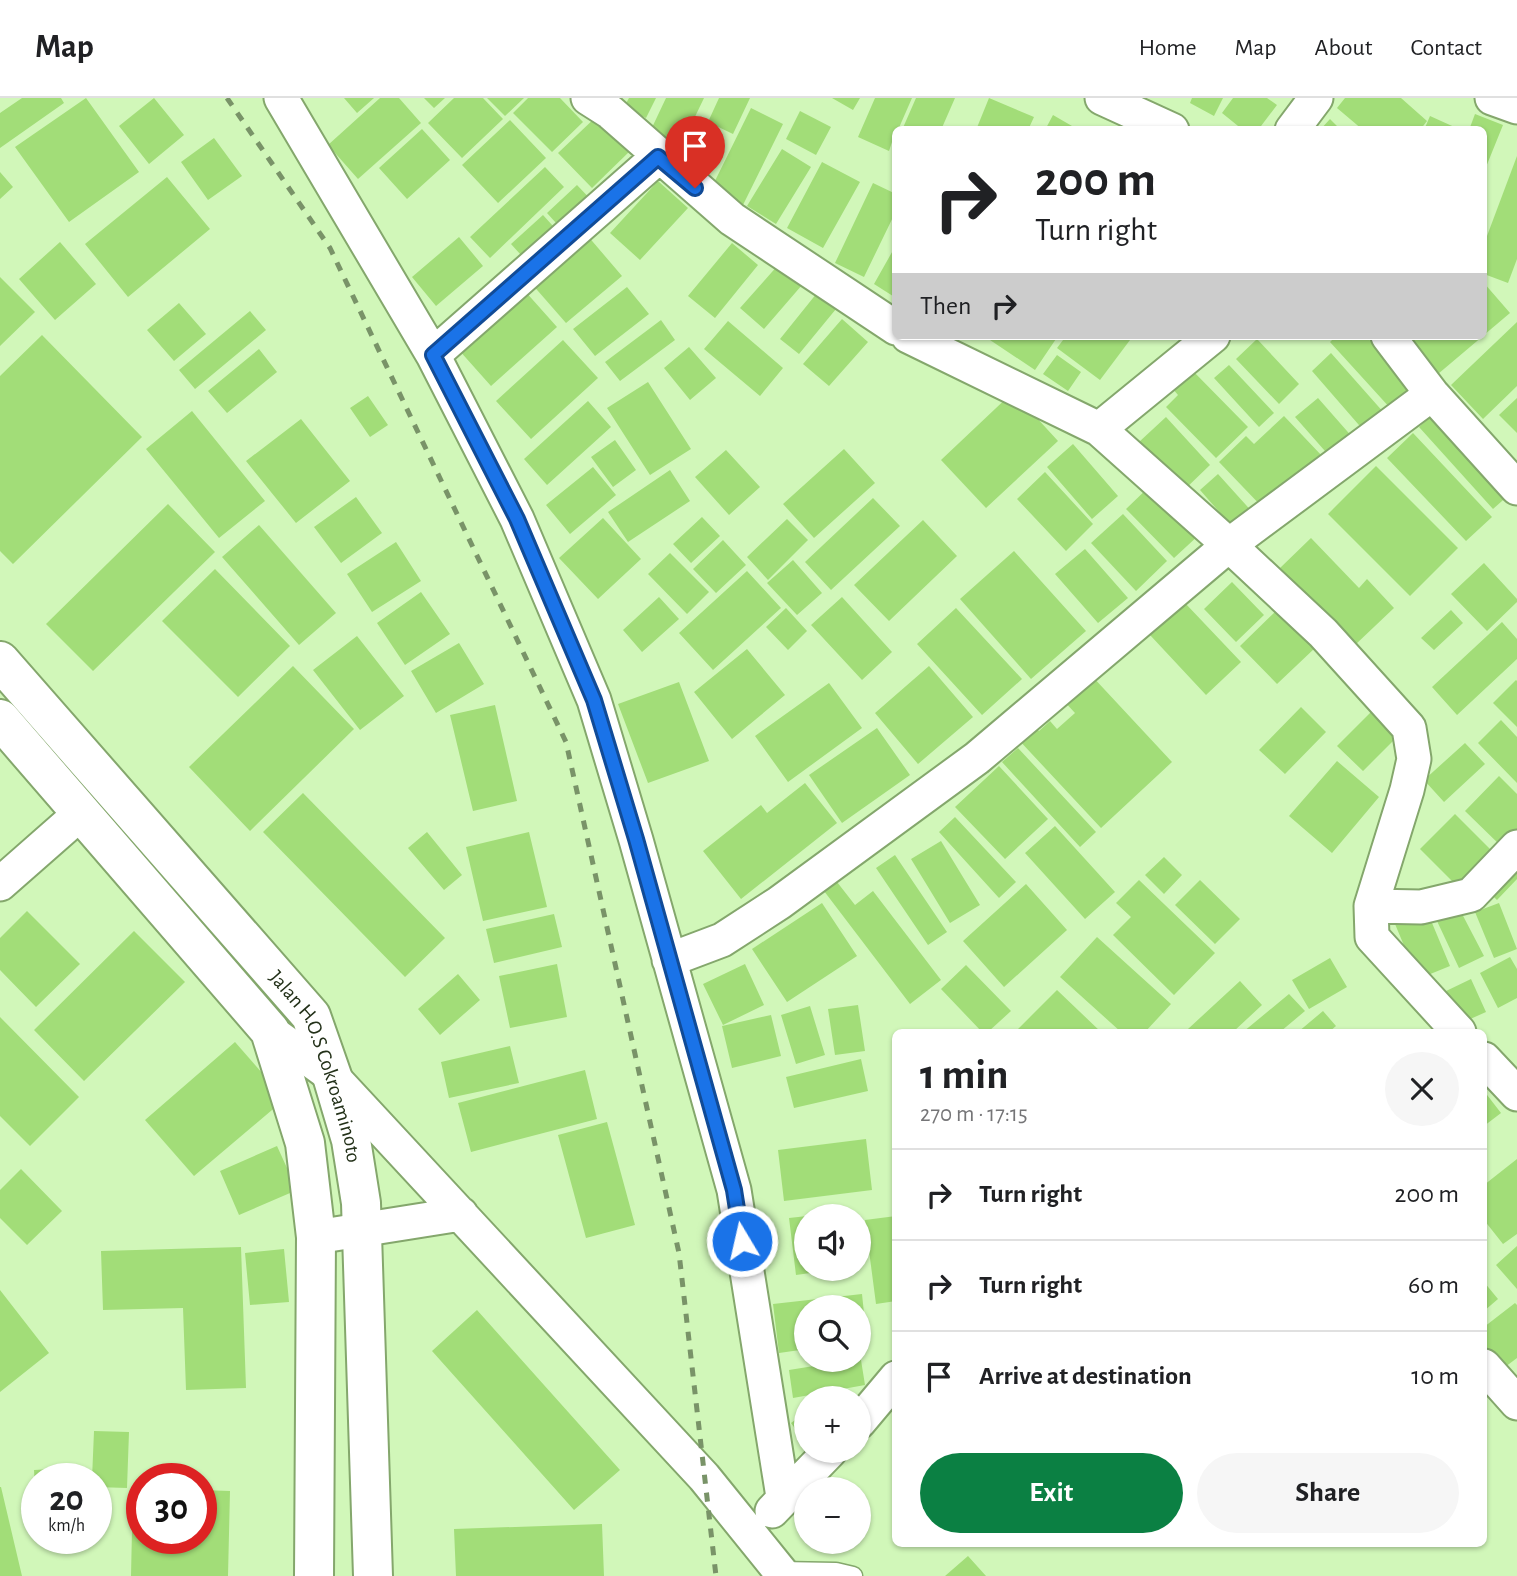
<!DOCTYPE html>
<meta charset="utf-8">
<style>
body{margin:0;font-family:"Alegreya Sans",sans-serif;background:#f6f6f6;color:#202124;height:100vh;display:flex;flex-direction:column;font-size:26px;white-space:nowrap}
*{box-sizing:border-box;margin:0}
p{font-size:23px;color:#757577}
.icon{flex:none;width:38px;height:38px;fill:none;stroke:currentColor;stroke-width:2;stroke-linecap:round;stroke-linejoin:round}
.map{position:relative;flex:1;overflow:hidden}
.details{position:absolute;left:892px;top:931px;width:595px;height:518px;display:flex;flex-direction:column;background:#fff;border-radius:10px;box-shadow:0 2px 5px #0004}
.details>*{flex:none}
.top-card{position:absolute;left:892px;top:28px;width:595px;height:214px;border-radius:10px;box-shadow:0 2px 5px #0004;background:#fff;color:#202124;overflow:hidden}
.fabs{position:absolute;left:794px;top:1106px;display:grid;gap:14px}
.fabs a{display:grid;place-items:center;width:77px;height:77px;border-radius:50%;background:#fff;box-shadow:0 2px 5px #0004;font-size:35px}
.speed{position:absolute;left:21px;top:1365px;display:flex;gap:14px;font-size:35px;font-weight:700;text-align:center}
.speed>*{display:grid;place-content:center;width:91px;height:91px;border-radius:50%;background:#fff;box-shadow:0 2px 5px #0004;line-height:1}
.speed small{font-size:18px;font-weight:400}
.speed .limit{border:10px solid #d22;background:#fff;color:#111}
.pin{position:absolute;display:grid;place-items:center;width:60px;height:60px;color:#fff;margin:-72px -30px;border-radius:50% 50% 50% 0;rotate:-45deg;box-shadow:0 0 7px #0007}
.pin .icon{rotate:45deg}
.me{position:absolute;width:77px;margin:-38px;rotate:351deg;stroke-linejoin:round;filter:drop-shadow(0 0 5px #0008)}
.turn{display:flex;align-items:center;gap:24px;height:147px;padding:0 28px;font-size:32px}
.turn .icon{width:91px;height:91px;stroke-width:2.5}
.turn b{display:block;font-size:49px;line-height:60px}
.then{display:flex;align-items:center;height:66px;padding:0 28px;background:#0003;gap:14px;font-size:26px}
.round{display:grid;place-items:center;flex:none;width:74px;height:74px;border-radius:37px;background:#f6f6f6}
.head{display:flex;align-items:center;justify-content:space-between;height:119px;padding:0 28px}
h1{font-size:42px;font-weight:700;line-height:52px}
.action{display:flex;gap:14px;margin-top:auto;padding:14px 28px}
.action a{flex:1;height:80px;border-radius:42px;background:#0b8043;color:#fff;font-size:28px;font-weight:700;line-height:80px;text-align:center}
.action a+a{background:#f6f6f6;color:#202124}
ul{padding:0;list-style:none}
li{display:flex;align-items:center;gap:21px;height:91px;padding:0 28px;border-top:2px solid #e0e0e0}
li div{flex:1}
li b{display:block;font-size:26px}
li em{font-style:normal}
header{display:flex;align-items:center;gap:42px;box-sizing:border-box;height:98px;padding:0 35px;background:#fff;border-bottom:2px solid #e0e0e0}
header strong{font-size:33px}
nav{display:flex;gap:38px;margin-inline-start:auto;font-size:24px}
.map>svg:first-child{display:block}
</style>
<header>
<strong>Map</strong>
<nav><a>Home</a><a>Map</a><a>About</a><a>Contact</a></nav>
</header>
<div class="map">
<svg width="1517" height="1478" viewBox="0 0 1517 1478">
<rect width="100%" height="100%" fill="#d1f7b9"/>
<path fill="#a2dd78" d="M22,0H61L64,5L0,50V15Z
M86,0L139,74L69,124L15,49Z
M154,0L184,37L149,66L119,28Z
M344,0H374L357,15Z
M380,0H399L421,25L358,81L328,47Z
M424,0H445L434,10Z
M454,0H483L503,21L462,60L428,25Z
M487,0H524L505,18Z
M528,0H560L583,24L552,54L513,15Z
M629,0H656L646,20L624,9Z
M666,0H704L679,52L648,38Z
M719,0H750L733,36L708,24Z
M832,0H860L853,12Z
M875,0H912L898,32H896L889,53L858,39Z
M916,0H955L941,32H902Z
M989,0L1034,19L1028,32H976Z
M1192,0H1223L1214,18L1190,5Z
M1233,0H1267L1277,7L1258,32H1243L1222,15Z
M1345,0H1401L1427,23L1420,32H1363L1337,10Z
M751,10L783,26L742,109L710,93Z
M800,13L831,29L816,57L786,41Z
M1475,16L1503,27L1484,74V32H1469Z
M598,17L631,52L592,90L558,55Z
M1053,17L1072,28L1070,32H1045Z
M1430,18L1461,32H1424Z
M1330,21L1341,32H1320Z
M510,22L546,60L498,105L462,67Z
M422,31L450,62L407,101L379,70Z
M214,40L242,78L208,102L181,64Z
M782,51L811,69L776,126L747,108Z
M1517,58V161L1508,185L1484,176V146Z
M822,64L860,84L823,150L787,130Z
M545,69L564,89L490,160L470,139Z
M0,74L13,89L0,101Z
M167,79L210,131L128,199L85,146Z
M658,83L688,110L640,162L610,135Z
M873,85L896,96V113L864,179L835,165Z
M577,87L595,106L565,135L547,115Z
M543,117L562,138L530,167L511,146Z
M587,137L622,178L566,225L531,185Z
M459,139L483,168L436,208L412,179Z
M60,144L96,186L55,222L19,181Z
M732,145L758,167L715,220L688,198Z
M896,147V200L874,186Z
M779,166L802,187L764,231L740,210Z
M0,179L35,214L0,248Z
M1484,185L1510,215L1484,237Z
M627,189L649,216L595,258L573,231Z
M524,192L557,229L491,288L458,251Z
M817,195L836,211L799,256L780,241Z
M179,205L206,236L174,263L147,232Z
M250,213L266,232L195,291L179,272Z
M842,221L868,244L829,288L803,266Z
M661,222L675,242L620,283L605,264Z
M728,223L783,270L760,298L704,251Z
M1517,224V288L1483,321L1451,287Z
M42,237L142,339L13,466L0,453V278Z
M993,238H1058L1035,272L990,242Z
M1066,238H1133L1100,282L1057,250Z
M1336,238H1366L1414,291L1391,311L1330,244Z
M1406,238H1483L1438,276Z
M1257,241L1299,286L1279,306L1236,261Z
M563,242L598,280L531,341L496,303Z
M689,249L716,280L690,302L664,270Z
M259,251L277,274L227,315L208,293Z
M1331,255L1385,316L1365,334L1312,273Z
M1057,257L1081,274L1068,293L1043,276Z
M1229,267L1274,315L1259,329L1214,280Z
M1191,271L1248,329L1216,360L1166,309L1178,297L1172,290Z
M648,284L691,351L650,377L607,310Z
M1013,294L1058,343L986,410L941,362Z
M368,298L388,327L370,339L350,310Z
M1318,300L1354,341L1332,361L1295,319Z
M1517,300V335L1499,317Z
M588,303L611,329L547,387L524,361Z
M192,313L265,403L219,440L146,351Z
M1437,313L1511,395L1493,411L1419,329Z
M1284,318L1323,359L1266,413L1219,364L1246,338L1254,346Z
M1166,319L1210,367L1183,393L1139,344Z
M301,321L350,383L296,425L246,363Z
M1413,335L1492,419L1466,443L1387,360Z
M615,342L636,372L613,389L591,359Z
M1073,346L1118,398L1092,421L1047,369Z
M844,351L875,385L814,440L783,406Z
M726,352L760,389L729,417L695,379Z
M1376,368L1458,450L1410,498L1328,416Z
M593,369L616,397L570,436L546,407Z
M670,372L690,403L628,444L608,414Z
M1045,374L1093,426L1066,453L1017,401Z
M1218,376L1255,417L1236,433L1200,392Z
M1152,386L1200,436L1174,460L1126,411Z
M356,399L382,435L341,465L314,429Z
M873,400L900,428L831,492L805,464Z
M168,406L215,454L93,573L46,526Z
M1123,416L1167,463L1136,493L1091,445Z
M702,419L720,438L691,465L673,446Z
M603,420L641,461L598,501L559,460Z
M787,421L808,442L768,482L747,459Z
M923,422L957,458L889,523L854,487Z
M259,427L336,515L299,547L222,459Z
M1311,440L1359,490L1367,481L1394,510L1355,547L1280,470Z
M723,442L746,467L716,495L693,471Z
M396,444L421,483L372,514L347,476Z
M1085,451L1128,500L1098,525L1055,476Z
M1014,453L1086,533L1031,581L960,501Z
M670,455L709,494L687,516L648,476Z
M793,462L822,495L797,517L767,485Z
M1484,465L1517,501V504L1487,533L1451,496Z
M215,471L290,548L238,599L162,523Z
M747,473L781,510L713,572L679,535Z
M1232,484L1264,517L1236,544L1204,511Z
M421,494L450,536L405,567L377,525Z
M659,499L679,521L642,554L623,532Z
M842,499L892,554L862,582L811,527Z
M1185,505L1241,564L1206,597L1150,537Z
M786,510L807,533L788,552L766,529Z
M956,510L1022,581L982,617L917,546Z
M1277,512L1315,550L1277,586L1240,548Z
M1451,512L1463,525L1434,552L1421,540Z
M1502,524L1517,541V561L1457,617L1432,589Z
M357,538L404,598L360,632L313,572Z
M459,545L484,586L436,615L411,573Z
M747,551L785,597L732,641L694,594Z
M293,568L354,631L250,733L189,669Z
M929,568L973,619L918,666L875,615Z
M1091,577L1172,664L1101,730L1017,640L1032,626L1039,633L1050,623L1057,631L1075,615L1063,602Z
M1516,582L1517,583V629L1493,605Z
M679,584L709,663L648,685L618,606Z
M829,585L862,630L788,684L755,638Z
M495,607L517,703L473,713L450,617Z
M1301,609L1326,634L1285,676L1259,652Z
M1371,614L1396,640L1363,673L1337,648Z
M1501,622L1517,639V685L1478,645Z
M877,630L910,677L842,725L809,677Z
M1465,645L1485,666L1444,704L1424,682Z
M1018,650L1096,734L1080,749L1002,664Z
M1337,663L1379,699L1332,755L1289,718Z
M999,668L1048,721L1005,761L955,709Z
M1499,678L1517,696V738L1504,751L1465,713Z
M805,685L837,725L741,801L703,753L761,707L767,715Z
M303,695L445,840L405,879L263,734Z
M1455,716L1494,755L1459,790L1420,751Z
M955,719L1016,784L999,800L939,734Z
M1055,728L1115,794L1085,821L1025,755Z
M427,734L462,777L444,792L408,750Z
M529,734L547,809L483,823L466,749Z
M941,743L980,807L950,825L911,761Z
M895,757L947,834L928,847L876,770Z
M1164,759L1182,777L1164,796L1145,777Z
M1517,762V781L1497,802L1487,792Z
M1139,782L1215,855L1174,897L1113,837L1131,819L1116,805Z
M1200,782L1240,821L1215,846L1175,807Z
M837,784L855,807L873,793L941,882L910,906L824,793Z
M1026,786L1067,832L1004,889L963,843Z
M822,805L857,858L787,904L752,851Z
M1499,805L1517,851L1494,860L1475,814Z
M1460,812L1484,858L1459,870L1437,823Z
M27,813L80,866L36,909L0,872V840Z
M1427,813L1450,868L1418,881L1395,826Z
M554,816L562,849L494,865L486,831Z
M134,833L185,884L84,983L34,932Z
M1097,839L1171,906L1145,934H1121L1060,879Z
M1510,859L1517,871V900L1498,910L1480,875Z
M1330,860L1347,889L1309,911L1292,882Z
M557,866L567,919L510,930L499,878Z
M745,866L764,907L723,927L703,886Z
M966,867L1011,913L988,934H982L941,891Z
M458,876L480,902L440,937L418,911Z
M1471,881L1486,914L1459,926L1444,894Z
M1240,883L1262,907L1233,934H1192L1188,931Z
M1057,892L1101,934H1015Z
M1289,896L1305,913L1280,934H1243Z
M858,907L865,953L835,957L828,911Z
M810,908L825,957L796,966L781,917Z
M1323,913L1336,928L1329,934H1298Z
M771,917L781,958L732,970L722,928Z
M0,919L79,999L30,1048L0,1018Z
M235,944L285,1001L194,1078L145,1022Z
M510,948L519,985L449,1000L441,964Z
M861,961L868,993L794,1010L786,979Z
M585,972L597,1021L471,1054L458,1005Z
M1484,993L1501,1015L1484,1028Z
M607,1024L635,1127L586,1140L558,1037Z
M866,1041L872,1092L784,1103L778,1052Z
M277,1048L297,1092L239,1117L220,1073Z
M1517,1061V1136L1503,1146L1484,1122V1087Z
M21,1071L62,1113L27,1147L0,1120V1092Z
M853,1113V1118H822V1117Z
M807,1118V1171L832,1172L796,1177L789,1120Z
M896,1118V1203L876,1206L865,1122Z
M1517,1148V1191L1496,1167Z
M241,1149L246,1290L186,1292L183,1210L103,1212L101,1153Z
M284,1151L289,1204L250,1207L245,1155Z
M1484,1184L1498,1201L1484,1213Z
M0,1192L49,1255L0,1294Z
M862,1196L867,1244L859,1245V1209H807V1251L779,1255L773,1206Z
M1515,1205L1517,1207V1260L1501,1272L1484,1250V1229Z
M477,1212L620,1372L574,1412L432,1253Z
M851,1262H861L865,1287L793,1300L789,1272Z
M807,1313V1347L791,1325Z
M94,1333L129,1334L127,1390L96,1389V1381H92Z
M73,1370V1381H37V1390H35L34,1372Z
M0,1389H1L22,1478H0Z
M201,1392L230,1393L228,1478H131L132,1432H142V1440H201Z
M602,1426L604,1478H456L454,1431Z
M968,1458L986,1478H945Z"/>
<g fill="none" stroke-linecap="round" stroke-linejoin="round">
<defs>
<path id="service" d="M780,1473L836,1474L853,1478"/>
<path id="minor" d="M281,0L433,257L517,421L594,602L636,742L734,1092L783,1399
M588,0L610,14L732,121L896,230
M1102,0L1172,32
M1492,0L1517,9
M1292,32L1316,0
M908,238L1099,331L1229,447L1323,535L1409,630L1414,661L1407,692L1371,808L1372,839L1459,934
M1388,238L1432,296L1517,390
M433,257L658,59
M1099,331L1213,238
M0,786L82,714
M1371,808L1421,809L1471,797L1517,749
M669,862L722,842L779,805L977,660L1229,447L1432,296
M270,933L332,978L704,1379L784,1478
M1484,961L1517,996
M316,1139L461,1116
M1484,1268L1517,1305
M859,1324L896,1280
M772,1413L830,1353"/>
<g id="secondary">
<path id="s1" d="M0,563L311,918L332,978L351,1042L361,1105L373,1478"/>
<path d="M0,621L270,933L305,1045L316,1139L314,1478"/>
</g>
</defs>
<use href="#service" stroke="#84a76c" stroke-width="21"/>
<use href="#minor" stroke="#84a76c" stroke-width="37"/>
<use href="#secondary" stroke="#84a76c" stroke-width="42"/>
<use href="#service" stroke="#fff" stroke-width="18"/>
<use href="#minor" stroke="#fff" stroke-width="33"/>
<use href="#secondary" stroke="#fff" stroke-width="38"/>
<path stroke="#799368" stroke-width="5" stroke-dasharray="9 9" stroke-linecap="butt" d="M227,0L330,150L566,644L679,1155L716,1478"/>
</g>
<g fill="none" stroke-linecap="round" stroke-linejoin="round">
<defs>
<path id="route" d="M695,90L658,59L433,257L517,421L594,602L636,741L734,1092L742,1143"/>
</defs>
<use href="#route" stroke="#114b97" stroke-width="18"/>
<use href="#route" stroke="#1a73e8" stroke-width="12"/>
</g>
<g text-anchor="middle" stroke-width="6" stroke-linejoin="round" paint-order="stroke">
<g font-size="21" fill="#233119" stroke="#e8ffda">
<text dy="7" stroke="none"><textPath href="#s1" startOffset="520">Jalan H.O.S Cokroaminoto</textPath></text>
</g>
</g>
</svg>
<div class="fabs">
<a><svg class="icon" aria-label="sound" viewBox="0 0 24 24"><path d="M4 9h4l5-4v14l-5-4H4zM17 9q2 3 0 6"/></svg></a>
<a><svg class="icon" aria-label="search" viewBox="0 0 24 24"><circle cx="10" cy="10" r="6"/><path d="M15 15l6 6"/></svg></a>
<a>+</a>
<a>−</a>
</div>
<div class="speed"><div>20<small>km/h</small></div><div class="limit">30</div></div>
<div class="pin" style="left:695px;top:90px;background:#d93025"><svg class="icon" aria-label="arrive" viewBox="0 0 24 24"><path d="M6 21V4h12l-3 4 3 4H6"/></svg></div>
<svg class="me" style="left:742px;top:1143px" viewBox="-20 -20 40 40"><circle r="17" fill="#1a73e8" stroke="#fff" stroke-width="3"/><path d="M0-11L8 9 0 5-8 9z" fill="#fff"/></svg>
<div class="top-card">
<div class="turn"><svg class="icon" aria-label="right" viewBox="0 0 24 24"><path d="M7 20v-9h11M14 6l5 5-5 5"/></svg><div><b>200 m</b>Turn right</div></div>
<div class="then">Then<svg class="icon" aria-label="right" viewBox="0 0 24 24"><path d="M7 20v-9h11M14 6l5 5-5 5"/></svg></div>
</div>
<section class="details">
<div class="head"><div><h1>1 min</h1><p>270 m · 17:15</p></div><a class="round"><svg class="icon" aria-label="close" viewBox="0 0 24 24"><path d="M6 6l12 12M18 6L6 18"/></svg></a></div>
<ul>
<li><svg class="icon" aria-label="right" viewBox="0 0 24 24"><path d="M7 20v-9h11M14 6l5 5-5 5"/></svg><div><b>Turn right</b></div><em>200 m</em></li>
<li><svg class="icon" aria-label="right" viewBox="0 0 24 24"><path d="M7 20v-9h11M14 6l5 5-5 5"/></svg><div><b>Turn right</b></div><em>60 m</em></li>
<li><svg class="icon" aria-label="arrive" viewBox="0 0 24 24"><path d="M6 21V4h12l-3 4 3 4H6"/></svg><div><b>Arrive at destination</b></div><em>10 m</em></li>
</ul>
<div class="action"><a>Exit</a><a>Share</a></div>
</section>
</div>
